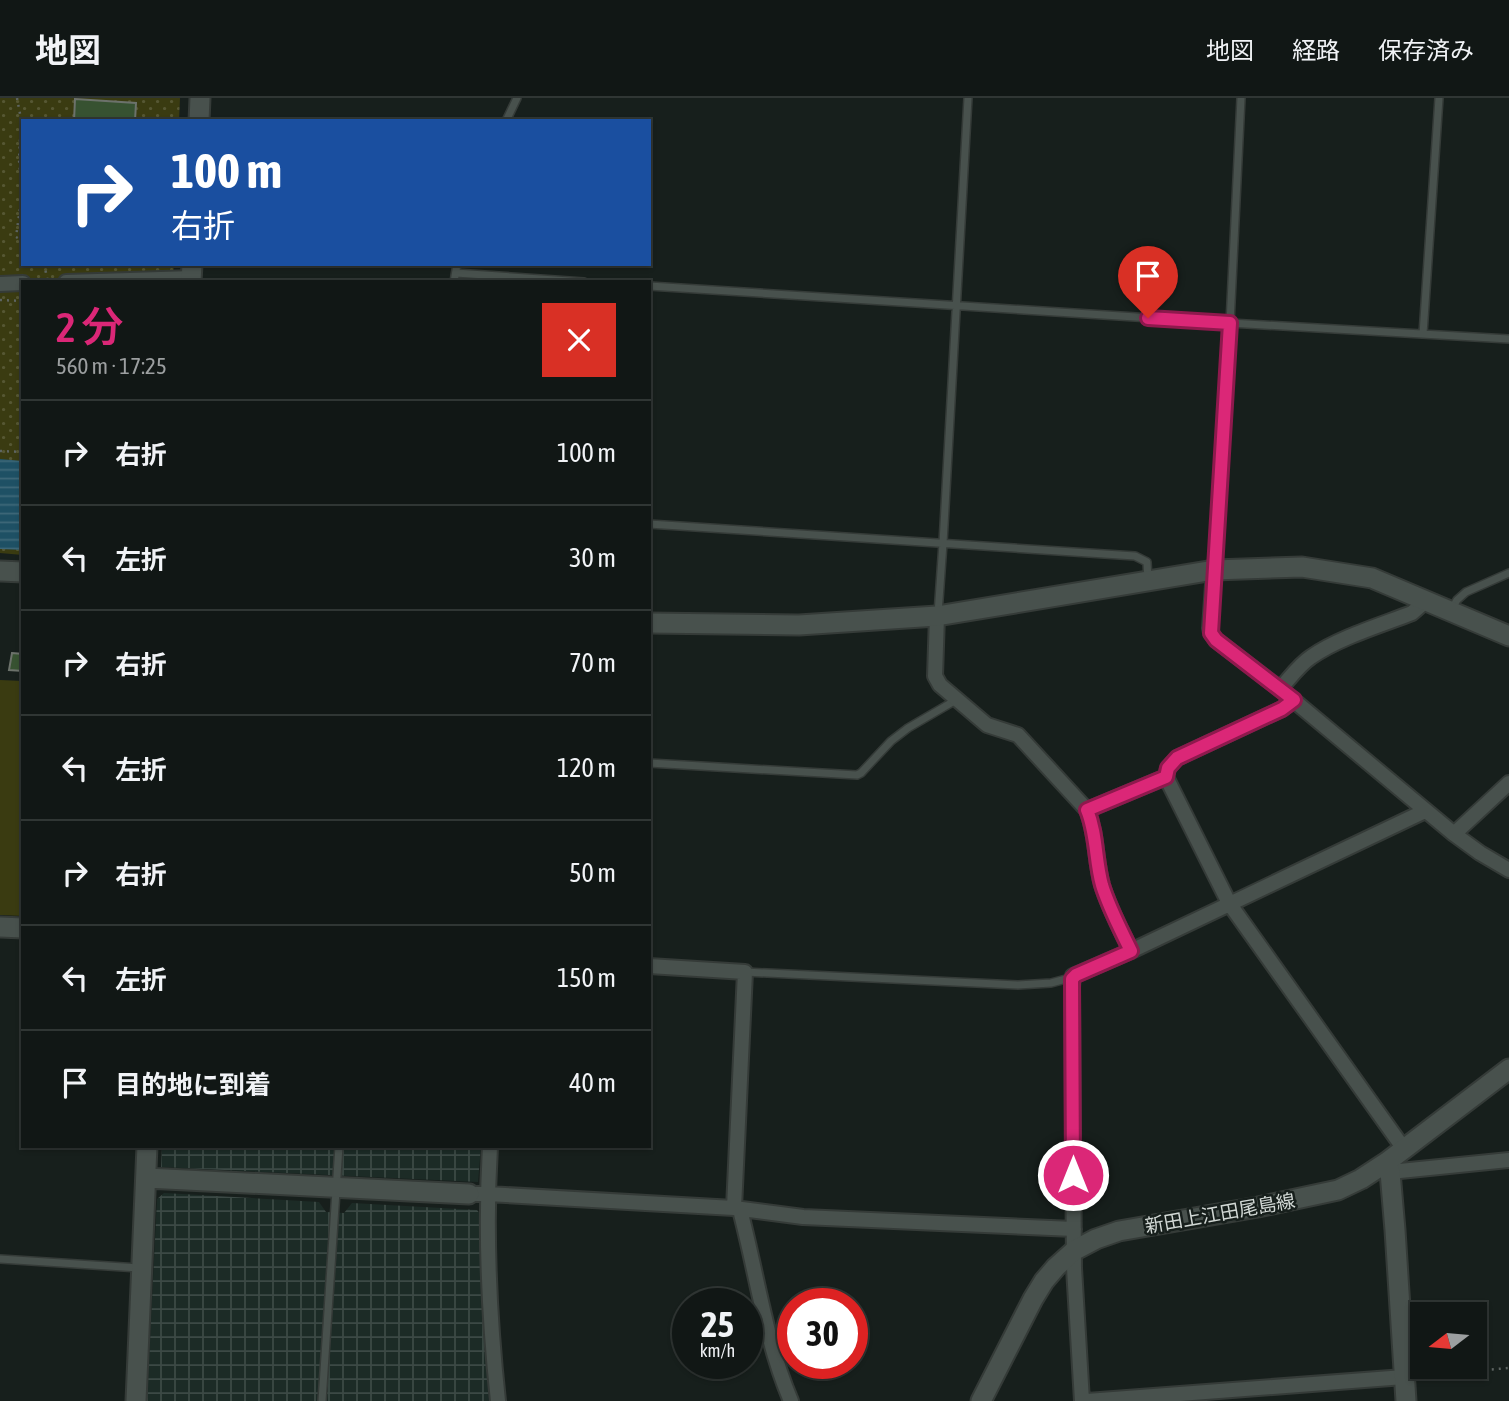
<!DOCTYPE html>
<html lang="ja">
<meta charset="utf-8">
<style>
body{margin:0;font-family:"Asap Condensed","Noto Sans JP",sans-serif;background:#1e2422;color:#f1f3f6;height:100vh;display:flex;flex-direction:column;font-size:26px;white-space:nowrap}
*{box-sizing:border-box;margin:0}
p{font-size:23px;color:#9c9fa0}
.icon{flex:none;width:38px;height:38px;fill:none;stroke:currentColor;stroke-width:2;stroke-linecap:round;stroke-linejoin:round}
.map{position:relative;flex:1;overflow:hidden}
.side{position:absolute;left:21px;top:182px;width:630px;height:868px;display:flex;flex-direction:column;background:#111715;border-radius:0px;box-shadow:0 2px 5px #0004,0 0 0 2px #303634}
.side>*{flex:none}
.top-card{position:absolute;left:21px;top:21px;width:630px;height:147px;border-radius:0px;box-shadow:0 2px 5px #0004,0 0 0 2px #303634;background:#1a4fa0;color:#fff;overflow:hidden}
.needle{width:46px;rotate:254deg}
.tools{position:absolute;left:1410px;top:1204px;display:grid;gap:14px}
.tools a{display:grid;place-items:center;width:77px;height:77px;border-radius:0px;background:#111715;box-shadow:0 2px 5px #0004,0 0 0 2px #303634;font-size:35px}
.speed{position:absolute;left:672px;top:1190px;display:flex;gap:14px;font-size:35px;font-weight:700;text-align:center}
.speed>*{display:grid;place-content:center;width:91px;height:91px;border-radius:50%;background:#111715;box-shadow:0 2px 5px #0004,0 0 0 2px #303634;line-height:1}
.speed small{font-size:18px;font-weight:400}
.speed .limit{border:10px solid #d22;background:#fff;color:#111}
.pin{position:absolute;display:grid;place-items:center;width:60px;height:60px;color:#fff;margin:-72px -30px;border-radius:50% 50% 50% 0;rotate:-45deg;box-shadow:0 0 7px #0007}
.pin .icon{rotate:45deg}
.me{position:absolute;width:77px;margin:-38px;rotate:0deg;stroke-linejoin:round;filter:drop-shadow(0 0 5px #0008)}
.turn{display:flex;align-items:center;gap:24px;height:147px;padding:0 35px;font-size:32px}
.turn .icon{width:91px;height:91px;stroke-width:2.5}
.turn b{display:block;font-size:49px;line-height:60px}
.round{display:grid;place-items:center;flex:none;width:74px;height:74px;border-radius:0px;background:#1e2422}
.headline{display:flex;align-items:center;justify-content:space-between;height:119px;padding:0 35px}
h1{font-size:42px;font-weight:600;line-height:52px;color:#db2777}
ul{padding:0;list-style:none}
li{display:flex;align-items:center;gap:21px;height:105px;padding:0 35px;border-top:2px solid #303634}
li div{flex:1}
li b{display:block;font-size:26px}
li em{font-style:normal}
header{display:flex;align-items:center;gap:42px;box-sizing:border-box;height:98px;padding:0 35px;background:#111715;border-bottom:2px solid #303634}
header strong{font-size:33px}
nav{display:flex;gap:38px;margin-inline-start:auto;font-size:24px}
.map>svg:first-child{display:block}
</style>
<header>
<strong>地図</strong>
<nav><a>地図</a><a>経路</a><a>保存済み</a></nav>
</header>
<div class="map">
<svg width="1509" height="1303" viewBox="0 0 1509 1303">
<defs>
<pattern id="industrial-grid" width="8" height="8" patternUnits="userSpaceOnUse" patternTransform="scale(1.75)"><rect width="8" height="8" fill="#1c2b26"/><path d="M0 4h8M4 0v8" fill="none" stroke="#3c4945"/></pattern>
<pattern id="park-dots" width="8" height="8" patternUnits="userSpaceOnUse" patternTransform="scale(1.75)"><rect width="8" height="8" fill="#3a3b11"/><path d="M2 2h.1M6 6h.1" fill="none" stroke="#565733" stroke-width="1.8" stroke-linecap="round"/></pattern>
<pattern id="water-rules" width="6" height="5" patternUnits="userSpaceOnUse" patternTransform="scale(1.75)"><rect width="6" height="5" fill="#1e5064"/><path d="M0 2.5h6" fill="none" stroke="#3e6879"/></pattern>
</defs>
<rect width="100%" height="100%" fill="#171f1c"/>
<path fill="url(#industrial-grid)" d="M162,1048H481L478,1084L161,1069Z
M164,1095L319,1104L326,1114L344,1115L352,1105L477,1112L483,1119L485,1230L489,1303H147L157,1101Z"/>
<path fill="#3a3b11" d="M0,582L23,583V818L0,817Z"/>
<path fill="url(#park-dots)" d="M0,0H180L179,23H23V166H174L173,184H23V457L0,455Z"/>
<path fill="url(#water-rules)" d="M0,361L23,363V452L0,451Z"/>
<path fill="#375231" stroke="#6c726b" stroke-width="2" d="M75,1L136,5L135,23H74Z
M12,555L23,556V573L9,572Z"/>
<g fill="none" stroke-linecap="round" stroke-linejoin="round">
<defs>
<path id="lane" d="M506,23L517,0
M456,175L584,184
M454,184L457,166
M649,188L1230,225L1509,241
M1423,236L1439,0
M649,426L1135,458L1147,464L1148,482
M1214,471L1230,225L1241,0
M1451,512L1457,502L1466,494L1509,475
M938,516L943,445L968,0
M649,665L857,677L861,675L891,643L908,630L956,602
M745,874L1018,887L1051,885L1066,881H1072
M0,1161L139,1170
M322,1303L339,1048"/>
<path id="street" d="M66,184L192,180
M0,186L23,185
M1214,472L1210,530L1211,535L1216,542L1280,591L1454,736L1480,755L1509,772
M937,518L935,578L940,587L987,627L1018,637L1087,712C1097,736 1095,762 1102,787C1109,810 1121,832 1131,853
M1280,591C1290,580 1299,567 1311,559C1338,540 1381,527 1412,515L1420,508L1424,501
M1294,602L1282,611L1177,660L1168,670L1166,679L1229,805L1404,1051
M1087,712L1166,679
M1454,736L1509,685
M649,868L745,874L734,1110
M490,1048C485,1133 489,1219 498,1303
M1390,1074L1509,1062
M469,1096H488L734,1110L803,1119L1074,1131
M740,1112C757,1176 765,1242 791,1303
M1082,1303L1074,1170L1072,889L1073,878L1131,853L1425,713
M1087,1303L1404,1279"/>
<path id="secondary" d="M199,23L200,0
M191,184L192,166
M0,473L23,474
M649,525L799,527L937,518L1214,472L1302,469L1372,480L1509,538
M0,829L23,830
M1387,1064L1390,1074L1395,1132L1406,1303
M146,1080L469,1096
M136,1303L147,1048
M981,1303L1033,1201L1044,1183L1056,1169L1075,1152L1096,1141L1119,1133L1258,1109L1338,1092L1361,1081L1387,1064L1509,971"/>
</defs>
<use href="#lane" stroke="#353b38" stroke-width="10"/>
<use href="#street" stroke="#353b38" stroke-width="18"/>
<use href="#secondary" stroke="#353b38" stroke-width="23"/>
<path stroke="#5e6562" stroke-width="2.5" stroke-dasharray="2 5" stroke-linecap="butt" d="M17,0L21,21L19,62L22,96L16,139L23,143
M44,166L48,184
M0,202L23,203
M0,353L23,354
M1422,1277L1509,1270"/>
<use href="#lane" stroke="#48514d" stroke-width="7"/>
<use href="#street" stroke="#48514d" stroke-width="14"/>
<use href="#secondary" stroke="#48514d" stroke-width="19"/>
</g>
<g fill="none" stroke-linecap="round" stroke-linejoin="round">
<defs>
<path id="route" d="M1073,1077L1072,881L1076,877L1131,853C1121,832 1109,810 1102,787C1095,762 1097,736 1087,712L1166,679L1168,670L1177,660L1282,611L1294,602L1216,542L1211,535L1230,225L1148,220"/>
</defs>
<use href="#route" stroke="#8e194d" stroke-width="18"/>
<use href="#route" stroke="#db2777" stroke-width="12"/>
</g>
<g text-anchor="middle" stroke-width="5" stroke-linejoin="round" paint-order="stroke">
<g font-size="19" fill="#d2d8d5" stroke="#171f1c">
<text transform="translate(1220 1115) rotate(-10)" y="7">新田上江田尾島線</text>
</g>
</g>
</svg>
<div class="tools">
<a><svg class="needle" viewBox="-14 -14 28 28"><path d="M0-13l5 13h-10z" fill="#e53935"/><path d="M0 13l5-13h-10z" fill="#9c9fa0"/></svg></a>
</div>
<div class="speed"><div>25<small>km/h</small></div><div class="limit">30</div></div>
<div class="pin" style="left:1148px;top:220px;background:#d93025"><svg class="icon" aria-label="arrive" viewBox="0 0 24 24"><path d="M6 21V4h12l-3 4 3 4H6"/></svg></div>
<svg class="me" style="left:1073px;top:1077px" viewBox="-20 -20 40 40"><circle r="17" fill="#db2777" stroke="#fff" stroke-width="3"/><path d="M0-11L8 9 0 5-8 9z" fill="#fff"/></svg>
<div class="top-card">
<div class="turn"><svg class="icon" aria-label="right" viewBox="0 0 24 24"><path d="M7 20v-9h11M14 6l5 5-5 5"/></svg><div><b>100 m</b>右折</div></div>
</div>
<section class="side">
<div class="headline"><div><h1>2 分</h1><p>560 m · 17:25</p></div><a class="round" style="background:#d93025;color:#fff"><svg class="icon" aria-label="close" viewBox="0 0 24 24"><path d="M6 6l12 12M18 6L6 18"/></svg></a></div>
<ul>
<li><svg class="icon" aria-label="right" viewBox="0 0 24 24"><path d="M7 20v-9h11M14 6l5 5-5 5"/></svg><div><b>右折</b></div><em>100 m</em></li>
<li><svg class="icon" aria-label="left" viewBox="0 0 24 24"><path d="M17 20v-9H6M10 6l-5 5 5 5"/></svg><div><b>左折</b></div><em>30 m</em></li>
<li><svg class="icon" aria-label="right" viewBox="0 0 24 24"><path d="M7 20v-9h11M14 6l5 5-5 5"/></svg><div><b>右折</b></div><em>70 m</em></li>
<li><svg class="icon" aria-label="left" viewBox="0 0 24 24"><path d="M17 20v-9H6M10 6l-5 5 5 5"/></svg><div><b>左折</b></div><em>120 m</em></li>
<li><svg class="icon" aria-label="right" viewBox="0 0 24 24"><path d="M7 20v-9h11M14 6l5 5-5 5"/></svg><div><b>右折</b></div><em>50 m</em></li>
<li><svg class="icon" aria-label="left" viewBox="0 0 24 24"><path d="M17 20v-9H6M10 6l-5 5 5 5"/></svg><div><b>左折</b></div><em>150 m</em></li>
<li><svg class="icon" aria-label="arrive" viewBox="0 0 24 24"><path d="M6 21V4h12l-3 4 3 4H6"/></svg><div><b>目的地に到着</b></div><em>40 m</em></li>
</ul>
</section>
</div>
